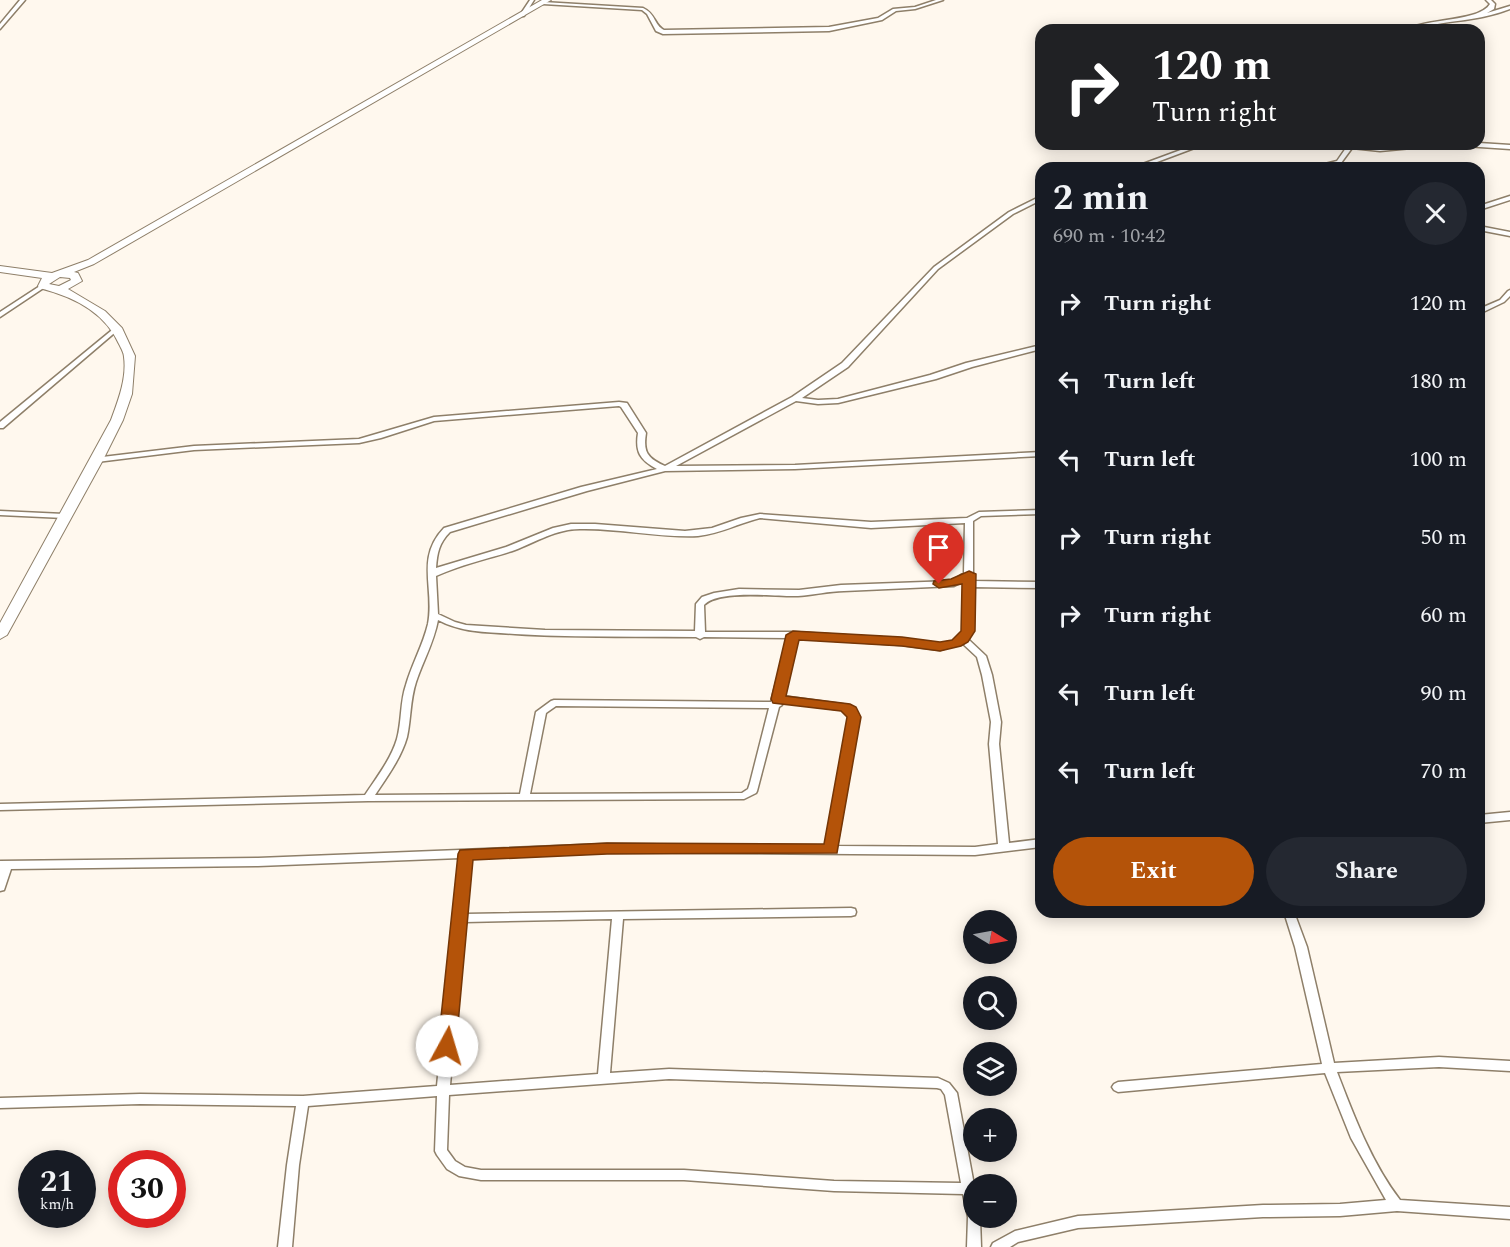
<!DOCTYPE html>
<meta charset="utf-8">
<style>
body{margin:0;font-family:Spectral,serif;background:#242831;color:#f1f3f6;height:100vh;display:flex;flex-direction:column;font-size:22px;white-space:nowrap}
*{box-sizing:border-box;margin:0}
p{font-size:20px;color:#9ea1a6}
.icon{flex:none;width:33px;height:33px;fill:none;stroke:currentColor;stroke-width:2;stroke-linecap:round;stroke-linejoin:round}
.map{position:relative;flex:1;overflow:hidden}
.sheet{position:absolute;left:1035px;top:162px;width:450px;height:756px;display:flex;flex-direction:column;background:#171b24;border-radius:18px;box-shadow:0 3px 15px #0003}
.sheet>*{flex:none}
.top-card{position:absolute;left:1035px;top:24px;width:450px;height:126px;border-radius:18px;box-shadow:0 3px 15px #0003;background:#202124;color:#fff;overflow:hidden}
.needle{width:39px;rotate:100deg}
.controls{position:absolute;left:963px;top:910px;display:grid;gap:12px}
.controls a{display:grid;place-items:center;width:54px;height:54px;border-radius:50%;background:#171b24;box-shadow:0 3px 15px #0003;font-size:30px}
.speed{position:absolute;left:18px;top:1150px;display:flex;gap:12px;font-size:30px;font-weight:700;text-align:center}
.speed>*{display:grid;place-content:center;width:78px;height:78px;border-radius:50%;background:#171b24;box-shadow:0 3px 15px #0003;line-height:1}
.speed small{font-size:15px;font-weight:400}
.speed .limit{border:9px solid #d22;background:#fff;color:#111}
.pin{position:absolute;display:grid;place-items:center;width:51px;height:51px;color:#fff;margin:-62px -26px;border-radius:50% 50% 50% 0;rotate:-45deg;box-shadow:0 0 6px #0007}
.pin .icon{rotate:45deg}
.me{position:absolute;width:66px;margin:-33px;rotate:6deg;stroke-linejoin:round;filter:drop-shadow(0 0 4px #0008)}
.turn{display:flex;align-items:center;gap:21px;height:126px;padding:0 18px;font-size:27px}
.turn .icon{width:78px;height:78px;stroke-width:2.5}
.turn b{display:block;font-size:42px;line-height:51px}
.round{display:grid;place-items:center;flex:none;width:63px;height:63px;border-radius:32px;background:#242831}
.headline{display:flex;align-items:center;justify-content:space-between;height:102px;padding:0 18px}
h1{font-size:36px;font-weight:700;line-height:45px}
.cta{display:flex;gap:12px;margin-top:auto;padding:12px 18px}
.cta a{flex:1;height:69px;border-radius:36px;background:#b45309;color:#fff;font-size:24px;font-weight:700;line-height:69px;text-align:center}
.cta a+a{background:#242831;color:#f1f3f6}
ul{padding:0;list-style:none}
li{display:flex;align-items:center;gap:18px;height:78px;padding:0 18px}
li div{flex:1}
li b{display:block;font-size:22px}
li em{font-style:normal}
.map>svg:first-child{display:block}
</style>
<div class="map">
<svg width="1510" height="1247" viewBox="0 0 1510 1247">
<rect width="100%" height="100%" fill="#fff8ee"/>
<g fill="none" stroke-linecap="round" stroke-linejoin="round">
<defs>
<path id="minor" d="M20,0H25L0,29V24Z
M530,0H534L524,16H520V15Z
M936,0H943L915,9L896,11L882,20L829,31L663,34L656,31L647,14L642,10L543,4L541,3L543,2L643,8C656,14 654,25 664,30L829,27L878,18L893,9L915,7Z
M1486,0H1491L1495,4L1494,9L1487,13L1510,6V9C1485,19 1458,20 1432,25C1423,26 1414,30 1404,30C1427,18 1479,22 1490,4Z
M1479,143L1510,145V149L1465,146L1462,144Z
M1197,144H1205L1141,168H1132Z
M1320,144C1340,144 1359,146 1378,147C1397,148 1417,144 1436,144L1433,146L1380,151L1352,148L1341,163L1320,168H1309L1337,161L1346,148L1323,146Z
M1041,196V200L1013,214L938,269L848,367L802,398L818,400L838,399L930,375L966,363L1041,345V349L972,367L936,379L838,403L818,404L796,401L676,466L795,465L1041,452V456L795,469L665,471L587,491L450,532C439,543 437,553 436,568L506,547L553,528L571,524H595L685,531L712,528L741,518L760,514L871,522L967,518L979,512L1041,510V514L981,516L973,521V581L1041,582V588L973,587V631L968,639L986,656L992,675L1001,722L999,744L1009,843L1041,839V847L975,855L607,852L471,857L466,914L851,908L855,909L856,912L855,915L851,916L623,919L610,1073L669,1069L938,1078L949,1083L957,1093L974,1185V1218H980L981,1247H967L968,1217L963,1194L834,1191L684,1180H481L459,1176L447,1169L437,1155L435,1151L437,1096L308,1106L299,1165L292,1247H278L287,1165L296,1106L140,1104L0,1108V1098L140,1094L303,1096L437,1086L460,858L258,866L11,869L4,890L0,891V861L258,858L607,844L826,846L849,717L847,712L843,710L780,702L782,705L779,707L757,791L756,793L744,799L368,801L0,810V804L365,795C377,777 391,759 397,739C402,721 400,702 406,685C412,664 423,645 428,624C435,589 415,558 444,528L581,487L657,469C640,460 635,452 638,433L621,407L619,406L434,421L381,438L359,443L194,450L97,462L93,460L94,458L194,446L359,439L434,417L619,402L627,403L646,433C643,452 647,458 665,466L792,397L842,363L934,267L1009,212ZM760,518L871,528L965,523L964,573L952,581L841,585L799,590L739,589L714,593L702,597L696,604L695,631L545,630L466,625L455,622L438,614L436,576C462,564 488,559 515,550C536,542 556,529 580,529C619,528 659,538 698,536C720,534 739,523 760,518ZM964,581L963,631L960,637L953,641L940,644L902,639L793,632H705L704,605C720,589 776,597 798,596C814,595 829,591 844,591C881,589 917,588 954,586ZM438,620C462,633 488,632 515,634C575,638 636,636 696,637L700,639L704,637L788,638L771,702L554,700L551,701L536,712L520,794L375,795C387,777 401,758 407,737C411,719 410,700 416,682C423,661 434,642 438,620ZM797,638L902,645L940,650L962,643L977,657L982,675L991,722L989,744L998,844L975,847L837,846L859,717L854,708L848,705L782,696ZM556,706L769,708L750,783L748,789L742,793L530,794L546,713ZM612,919L598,1074L450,1085L465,922ZM669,1079L937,1088L941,1089L945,1095L961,1183L834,1181L684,1170H481L465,1167L455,1161L447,1150L449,1095Z
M1510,196V200L1479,210V206Z
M1479,226L1510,232V236L1479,230Z
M43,284L45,285V287L0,317V312Z
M1510,290V296L1504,302L1479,314V309L1500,300L1508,291Z
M117,326L119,327V329L3,428H0V422Z
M0,511L64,514L68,516L64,518L0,515Z
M1510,812V820L1479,823V815Z
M1284,912H1294L1307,947L1334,1063L1439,1057L1510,1061V1071L1439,1067L1337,1072C1354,1116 1371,1162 1400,1200L1510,1207V1219L1397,1211L1340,1216L1263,1217L1078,1228L1018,1242L1010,1247H991L993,1243L1015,1231L1078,1216L1263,1205L1340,1204L1386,1200L1351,1138L1325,1073L1118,1092L1114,1090L1112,1087L1114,1084L1118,1082L1322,1064L1295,947Z"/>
<path id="secondary" d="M542,0H551L94,264L74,272L78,273L82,281L68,289L105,311L122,328L135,356L132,394L123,420L103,460L7,635L0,639V623L111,420C118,401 127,378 124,357C124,353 121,348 119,344C105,312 72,296 39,288L38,286L42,278L0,272V266L52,273L88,260ZM60,277L70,278L71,280L59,286L49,284Z"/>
</defs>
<use href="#minor" stroke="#8e7f69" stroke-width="3"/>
<use href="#secondary" stroke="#8e7f69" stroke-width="2"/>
<use href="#minor" fill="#fff" fill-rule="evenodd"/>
<use href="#secondary" fill="#fff" fill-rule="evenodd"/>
</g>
<path fill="#b45309" stroke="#753606" stroke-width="1.5" d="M969,571L976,574L975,631L968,642L961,646L940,651L902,646L799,640L786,696L850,704L856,707L861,717L837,853L607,854L473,860L456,1046L454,1051L447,1053L441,1051L438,1046L458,854L460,850L607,843L824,844L847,717L841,711L773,703L771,699L786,635L793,631L902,637L940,642L952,640L961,631L962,584L939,588L933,584L934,581L951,579Z"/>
</svg>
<div class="controls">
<a><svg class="needle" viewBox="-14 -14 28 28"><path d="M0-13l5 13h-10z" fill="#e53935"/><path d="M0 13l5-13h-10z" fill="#9ea1a6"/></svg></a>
<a><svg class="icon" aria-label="search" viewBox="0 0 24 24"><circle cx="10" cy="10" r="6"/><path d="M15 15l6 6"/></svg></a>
<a><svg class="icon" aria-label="layers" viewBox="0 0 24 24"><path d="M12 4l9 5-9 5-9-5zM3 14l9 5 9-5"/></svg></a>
<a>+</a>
<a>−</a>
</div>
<div class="speed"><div>21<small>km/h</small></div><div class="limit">30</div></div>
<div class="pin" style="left:939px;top:584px;background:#d93025"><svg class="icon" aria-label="arrive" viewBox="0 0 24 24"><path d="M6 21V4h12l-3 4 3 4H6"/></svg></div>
<svg class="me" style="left:447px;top:1046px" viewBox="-20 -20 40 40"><circle r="19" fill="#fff"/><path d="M0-13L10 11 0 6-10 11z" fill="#b45309"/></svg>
<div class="top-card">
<div class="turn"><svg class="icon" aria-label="right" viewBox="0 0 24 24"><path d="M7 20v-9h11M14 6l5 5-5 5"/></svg><div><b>120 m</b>Turn right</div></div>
</div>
<section class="sheet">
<div class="headline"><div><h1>2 min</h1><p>690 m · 10:42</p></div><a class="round"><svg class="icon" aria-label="close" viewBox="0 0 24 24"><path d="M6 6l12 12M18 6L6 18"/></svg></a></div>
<ul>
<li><svg class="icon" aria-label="right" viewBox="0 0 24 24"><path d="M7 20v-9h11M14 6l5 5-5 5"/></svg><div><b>Turn right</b></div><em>120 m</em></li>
<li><svg class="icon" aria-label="left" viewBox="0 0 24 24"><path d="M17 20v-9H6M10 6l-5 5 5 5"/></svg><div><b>Turn left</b></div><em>180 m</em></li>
<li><svg class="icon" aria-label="left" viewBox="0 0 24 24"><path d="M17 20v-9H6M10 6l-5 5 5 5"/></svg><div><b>Turn left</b></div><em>100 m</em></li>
<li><svg class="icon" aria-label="right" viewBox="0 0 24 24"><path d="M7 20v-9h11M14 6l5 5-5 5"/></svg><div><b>Turn right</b></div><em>50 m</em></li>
<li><svg class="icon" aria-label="right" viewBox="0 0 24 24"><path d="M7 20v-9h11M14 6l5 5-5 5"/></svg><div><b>Turn right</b></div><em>60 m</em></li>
<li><svg class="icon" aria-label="left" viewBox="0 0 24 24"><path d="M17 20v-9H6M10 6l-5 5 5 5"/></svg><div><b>Turn left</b></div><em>90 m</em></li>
<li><svg class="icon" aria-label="left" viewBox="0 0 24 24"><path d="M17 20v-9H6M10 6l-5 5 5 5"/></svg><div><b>Turn left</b></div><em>70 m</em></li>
</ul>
<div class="cta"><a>Exit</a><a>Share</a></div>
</section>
</div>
